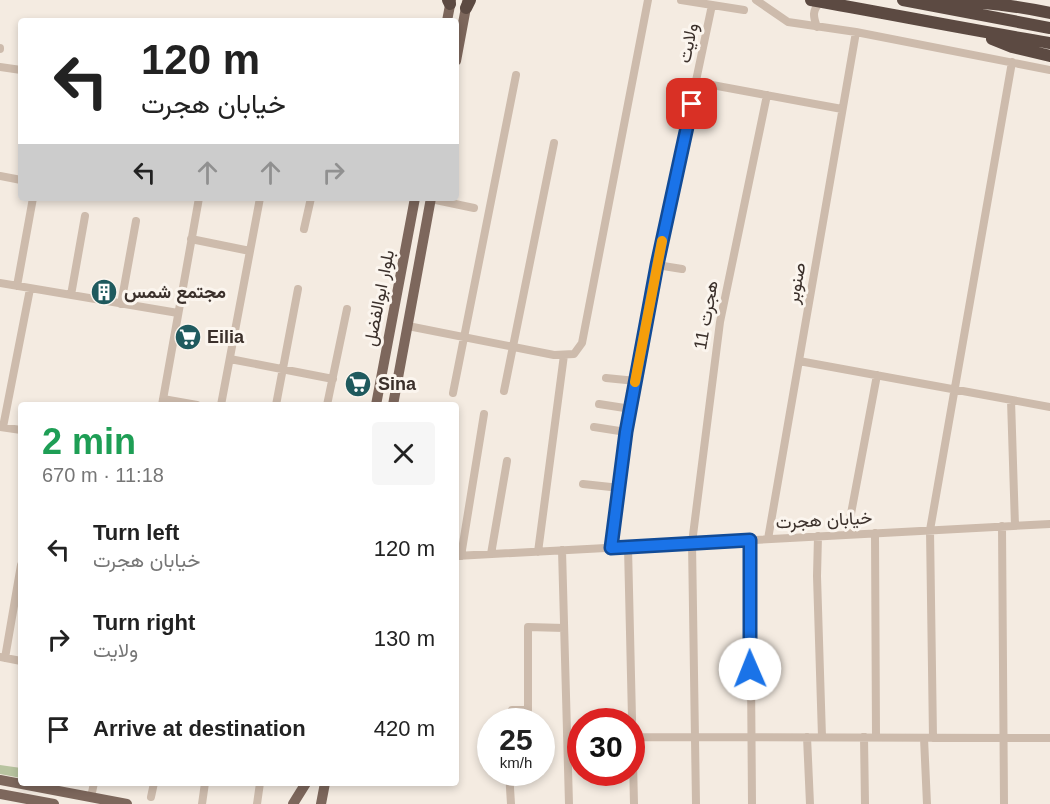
<!DOCTYPE html>
<meta charset="utf-8">
<style>
body{margin:0;font-family:Helvetica,Vazirmatn,sans-serif;background:#f6f6f6;color:#222;height:100vh;display:flex;flex-direction:column;font-size:22px;white-space:nowrap}
*{box-sizing:border-box;margin:0}
p{font-size:20px;color:#767676}
.icon{flex:none;width:33px;height:33px;fill:none;stroke:currentColor;stroke-width:2;stroke-linecap:round;stroke-linejoin:round}
.map{position:relative;flex:1;overflow:hidden}
.panel{position:absolute;left:18px;top:402px;width:441px;height:384px;display:flex;flex-direction:column;background:#fff;border-radius:6px;box-shadow:0 3px 9px #0003}
.panel>*{flex:none}
.banner{position:absolute;left:18px;top:18px;width:441px;height:183px;border-radius:6px;box-shadow:0 3px 9px #0003;background:#fff;color:#222;overflow:hidden}
.speed{position:absolute;left:477px;top:708px;display:flex;gap:12px;font-size:30px;font-weight:700;text-align:center}
.speed>*{display:grid;place-content:center;width:78px;height:78px;border-radius:50%;background:#fff;box-shadow:0 3px 9px #0003;line-height:1}
.speed small{font-size:15px;font-weight:400}
.speed .limit{border:9px solid #d22;background:#fff;color:#111}
.pin{position:absolute;display:grid;place-items:center;width:51px;height:51px;color:#fff;margin:-26px;border-radius:12px;box-shadow:0 3px 9px #0006}
.me{position:absolute;width:66px;margin:-33px;rotate:359deg;stroke-linejoin:round;filter:drop-shadow(0 0 4px #0008)}
.turn{display:flex;align-items:center;gap:21px;height:126px;padding:0 24px;font-size:27px}
.turn .icon{width:78px;height:78px;stroke-width:2.5}
.turn b{display:block;font-size:42px;line-height:51px}
.lanes{display:flex;align-items:center;height:57px;padding:0 24px;background:#0003;justify-content:center;gap:30px;direction:ltr}
.lanes .off{opacity:.35}
.round{display:grid;place-items:center;flex:none;width:63px;height:63px;border-radius:6px;background:#f6f6f6}
.overview{display:flex;align-items:center;justify-content:space-between;height:102px;padding:0 24px}
h1{font-size:36px;font-weight:700;line-height:45px;color:#1e9e55}
ul{padding:0;list-style:none}
li{display:flex;align-items:center;gap:18px;height:90px;padding:0 24px}
li div{flex:1}
li b{display:block;font-size:22px}
li em{font-style:normal}
.map>svg:first-child{display:block}
</style>
<div class="map">
<svg width="1050" height="804" viewBox="0 0 1050 804">
<rect width="100%" height="100%" fill="#f4ebe1"/>
<path fill="#b8c4a0" d="M0,765L21,768V778L0,774Z"/>
<g fill="none" stroke-linecap="round" stroke-linejoin="round">
<path stroke="#cdbbac" stroke-width="8" d="M681,0L744,10
M756,0L788,22L856,32L1050,70
M817,27C813,16 812,11 820,2
M0,49V48
M0,67L21,70
M696,82L842,109
M0,176L21,180
M431,199L474,208
M304,229L311,198
M191,239L250,251
M657,265L682,269
M0,283L178,313
M17,286L33,198
M71,295L85,216
M121,304L136,221
M408,326L554,355L574,354L582,343L648,0
M230,359L333,379
M799,361L1050,407
M606,378L636,381
M504,391L554,143
M453,393L516,75
M163,399L197,405
M1011,400L1015,526
M599,404L631,409
M162,405L199,198
M221,405L260,198
M276,405L298,289
M327,405L347,309
M0,427L21,430
M3,427L30,289
M594,427L626,432
M583,484L620,488
M1002,526L1004,804
M875,533L876,737
M847,535L877,375
M818,536L817,576L822,737
M768,539L856,32
M750,540L752,804
M628,547L634,804
M611,548L626,432L657,265L712,5
M562,550L569,804
M538,552L564,355
M491,554L507,461
M456,556L1050,524
M461,556L484,414
M0,657L21,661
M5,658L21,565
M510,722L512,710H528V627L564,628
M567,736H580
M632,737L1050,738
M807,737L810,804
M864,737L865,804
M924,738L927,804
M933,738L930,530L1012,62
M509,772L511,804
M91,797L94,783
M151,797L154,783
M202,804L205,783
M257,804L260,783
M696,804L692,543L720,322L767,95"/>
<path stroke="#7d675c" stroke-width="10" d="M447,21L451,0
M456,61L467,2
M376,405L415,198
M393,405L431,198
M0,780L127,804
M0,794L54,804
M293,804L306,783
M321,804L325,783"/>
<path stroke="#5c4a42" stroke-width="12" d="M448,0L450,4
M811,0C891,14 970,30 1050,43
M903,0L1050,28
M938,1C976,1 1013,5 1050,13
M466,8L470,0
M992,39L1012,47L1050,56"/>
</g>
<g fill="none" stroke-linecap="round" stroke-linejoin="round">
<defs>
<path id="route" d="M692,104L657,265L626,432L611,548L750,540V669"/>
</defs>
<use href="#route" stroke="#114b97" stroke-width="15"/>
<use href="#route" stroke="#1a73e8" stroke-width="10"/>
<path stroke="#f59e0b" stroke-width="10" d="M635,382L662,241"/>
</g>
<defs>
<symbol id="building-disc" viewBox="-11 -11 22 22"><circle r="9.5" fill="#1f5a5e" stroke="#fbf5ee"/><path d="M-4-6H4V6H1V3H-1V6H-4ZM-2.5-4.3h1.7v1.8h-1.7ZM.8-4.3h1.7v1.8H.8ZM-2.5-1h1.7V.8h-1.7ZM.8-1h1.7V.8H.8Z" fill="#fff"/></symbol>
<symbol id="supermarket-disc" viewBox="-11 -11 22 22"><circle r="9.5" fill="#1f5a5e" stroke="#fbf5ee"/><path d="M-6-5.5h2.5l.6 2H6L4.5 2H-2.5L-4.4-4H-6ZM-1.5 3.2a1.3 1.3 0 1 0 .1 0ZM3 3.2a1.3 1.3 0 1 0 .1 0Z" fill="#fff"/></symbol>
</defs>
<g fill-rule="evenodd">
<use href="#building-disc" x="89" y="277" width="30" height="30"/>
<use href="#supermarket-disc" x="173" y="322" width="30" height="30"/>
<use href="#supermarket-disc" x="343" y="369" width="30" height="30"/>
</g>
<g text-anchor="middle" stroke-width="6" stroke-linejoin="round" paint-order="stroke">
<g font-size="18" fill="#3b302b" stroke="#fbf5ee">
<text transform="translate(688 43) rotate(-78)" y="6">ولایت</text>
<text transform="translate(796 283) rotate(-80)" y="6">صنوبر</text>
<text transform="translate(379 298) rotate(-79)" y="6">بلوار ابوالفضل</text>
<text transform="translate(706 315) rotate(-80)" y="6">هجرت 11</text>
<text transform="translate(824 520) rotate(-3)" y="6">خیابان هجرت</text>
</g>
<g font-size="18" font-weight="bold" fill="#3b302b" stroke="#fbf5ee" text-anchor="start">
<text x="124" y="298">مجتمع شمس</text>
<text x="207" y="343">Eilia</text>
<text x="378" y="390">Sina</text>
</g>
</g>
</svg>
<div class="speed"><div>25<small>km/h</small></div><div class="limit">30</div></div>
<div class="pin" style="left:692px;top:104px;background:#d93025"><svg class="icon" aria-label="arrive" viewBox="0 0 24 24"><path d="M6 21V4h12l-3 4 3 4H6"/></svg></div>
<svg class="me" style="left:750px;top:669px" viewBox="-20 -20 40 40"><circle r="19" fill="#fff"/><path d="M0-13L10 11 0 6-10 11z" fill="#1a73e8"/></svg>
<div class="banner">
<div class="turn"><svg class="icon" aria-label="left" viewBox="0 0 24 24"><path d="M17 20v-9H6M10 6l-5 5 5 5"/></svg><div><b>120 m</b>خیابان هجرت</div></div>
<div class="lanes"><svg class="icon" aria-label="left" viewBox="0 0 24 24"><path d="M17 20v-9H6M10 6l-5 5 5 5"/></svg><svg class="icon off" aria-label="ahead" viewBox="0 0 24 24"><path d="M12 20V5M6 11l6-6 6 6"/></svg><svg class="icon off" aria-label="ahead" viewBox="0 0 24 24"><path d="M12 20V5M6 11l6-6 6 6"/></svg><svg class="icon off" aria-label="right" viewBox="0 0 24 24"><path d="M7 20v-9h11M14 6l5 5-5 5"/></svg></div>
</div>
<section class="panel">
<div class="overview"><div><h1>2 min</h1><p>670 m · 11:18</p></div><a class="round"><svg class="icon" aria-label="close" viewBox="0 0 24 24"><path d="M6 6l12 12M18 6L6 18"/></svg></a></div>
<ul>
<li><svg class="icon" aria-label="left" viewBox="0 0 24 24"><path d="M17 20v-9H6M10 6l-5 5 5 5"/></svg><div><b>Turn left</b><p>خیابان هجرت</p></div><em>120 m</em></li>
<li><svg class="icon" aria-label="right" viewBox="0 0 24 24"><path d="M7 20v-9h11M14 6l5 5-5 5"/></svg><div><b>Turn right</b><p>ولایت</p></div><em>130 m</em></li>
<li><svg class="icon" aria-label="arrive" viewBox="0 0 24 24"><path d="M6 21V4h12l-3 4 3 4H6"/></svg><div><b>Arrive at destination</b></div><em>420 m</em></li>
</ul>
</section>
</div>
